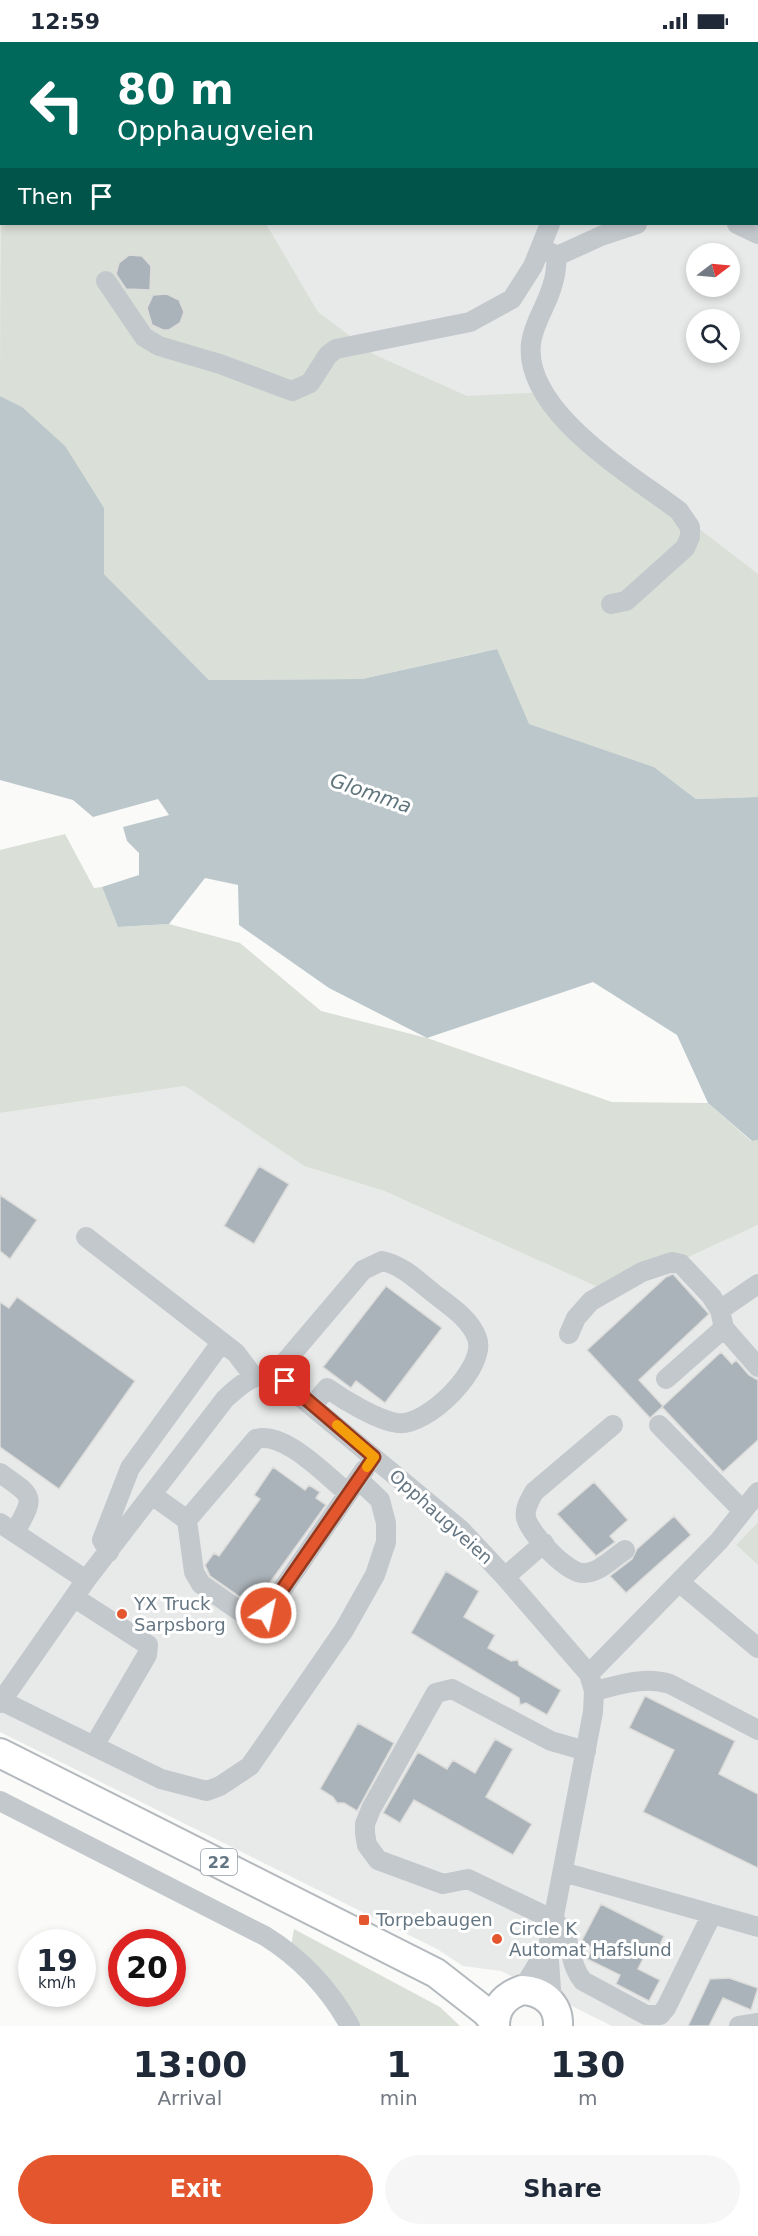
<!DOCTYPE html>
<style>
body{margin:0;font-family:"DejaVu Sans",sans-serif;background:#f6f6f7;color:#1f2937;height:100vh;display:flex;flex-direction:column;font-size:22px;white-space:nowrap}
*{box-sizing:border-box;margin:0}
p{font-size:20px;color:#747a83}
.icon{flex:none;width:33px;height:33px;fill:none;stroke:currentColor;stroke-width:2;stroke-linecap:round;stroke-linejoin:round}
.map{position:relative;height:1984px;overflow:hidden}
.details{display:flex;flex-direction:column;background:#fff;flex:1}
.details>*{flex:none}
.hud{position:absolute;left:0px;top:0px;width:759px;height:183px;box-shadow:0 3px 9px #0003;background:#00695c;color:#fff;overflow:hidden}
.needle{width:39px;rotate:74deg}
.controls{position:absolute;left:686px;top:201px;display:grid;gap:12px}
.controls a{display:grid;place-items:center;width:54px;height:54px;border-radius:50%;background:#fff;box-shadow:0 3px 9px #0003;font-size:30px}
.speed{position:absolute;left:18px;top:1887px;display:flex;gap:12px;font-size:30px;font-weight:700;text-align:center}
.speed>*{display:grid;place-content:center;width:78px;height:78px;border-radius:50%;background:#fff;box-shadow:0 3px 9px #0003;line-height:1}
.speed small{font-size:15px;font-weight:400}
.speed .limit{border:9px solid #d22;background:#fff;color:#111}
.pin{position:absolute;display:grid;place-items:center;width:51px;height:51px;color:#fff;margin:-26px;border-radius:12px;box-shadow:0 3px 9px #0006}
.me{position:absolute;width:66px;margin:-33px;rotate:34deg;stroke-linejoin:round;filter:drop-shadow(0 0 4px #0008)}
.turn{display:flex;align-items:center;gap:21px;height:126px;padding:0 18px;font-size:27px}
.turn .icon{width:78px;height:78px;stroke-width:2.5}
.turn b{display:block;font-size:42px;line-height:51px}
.then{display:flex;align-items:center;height:57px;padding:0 18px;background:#0003;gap:12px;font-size:22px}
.eta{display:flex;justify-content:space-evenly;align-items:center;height:102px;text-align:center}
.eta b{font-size:36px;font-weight:700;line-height:42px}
.button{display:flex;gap:12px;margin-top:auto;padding:12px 18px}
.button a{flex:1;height:69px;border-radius:36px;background:#e4572e;color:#fff;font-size:24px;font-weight:700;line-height:69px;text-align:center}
.button a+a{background:#f6f6f7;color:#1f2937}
.status{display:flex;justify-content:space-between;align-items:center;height:42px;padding:0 30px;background:#fff;direction:ltr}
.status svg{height:16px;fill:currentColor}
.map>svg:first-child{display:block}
</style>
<div class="status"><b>12:59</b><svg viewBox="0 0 49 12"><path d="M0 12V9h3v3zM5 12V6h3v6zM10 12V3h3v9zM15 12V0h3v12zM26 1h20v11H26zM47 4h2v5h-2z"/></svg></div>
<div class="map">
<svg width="758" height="1984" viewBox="0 0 758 1984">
<rect width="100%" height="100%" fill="#fafaf8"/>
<path fill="#e8e9e9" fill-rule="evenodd" d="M41,0H758V755L0,354L1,26L2,182H758V2L39,1ZM696,212H729V244H696ZM696,278H729V310H696Z
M185,1044L304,1124L384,1149L611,1251L758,1183V1480L736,1503L758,1523V1984H612L501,1929L463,1924L437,1907L0,1690V1071Z"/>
<path fill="#dadfd7" d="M41,0H304L39,1Z
M1,26L2,182H266L318,270L375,313L467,354L547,350L641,442L758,532V755L696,757L654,725L528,682L496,607L362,637L209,638L104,532V466L22,365L0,354Z
M65,792L94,846L102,845L118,885L169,882L240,901L321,969L427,996L612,1060L708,1061L751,1099L758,1098V1183L611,1251L384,1149L304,1124L185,1044L0,1071V808Z
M758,1480V1523L736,1503Z
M294,1887L440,1965L460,1984H350L290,1910Z"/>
<path fill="#bbc7cb" d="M0,354L22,365L65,404L104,466V532L209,638L362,637L497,607L529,682L654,725L696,757L758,755V1098L752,1099L708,1061L677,993L593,940L427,996L329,946L239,883L238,843L205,836L169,882L118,885L102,845L139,833V811L127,799L123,785L169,773L158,757L93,775L73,758L0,738Z"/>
<path fill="#aab3b9" stroke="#dcdcda" stroke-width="1.5" d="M129,213L142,214L151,224L150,248L126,247L116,232L119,221Z
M167,252L179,258L184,270L180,281L169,288H163L152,283L147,266L153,253Z
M259,1124L289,1142L254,1202L224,1184Z
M0,1153L37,1178L10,1217L0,1209Z
M673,1232L709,1272L639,1338L663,1364L721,1310L732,1322L736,1318L749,1333L758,1338V1398L723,1430L662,1365L650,1376L587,1308L666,1235Z
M386,1244L442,1286L385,1361L356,1339L351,1346L323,1325Z
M17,1255L135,1339L59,1447L0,1405V1260L9,1266Z
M273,1425L305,1448L309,1443L320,1450L316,1456L326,1463L253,1564L210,1534L205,1523L214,1511L219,1514L260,1457L254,1453Z
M594,1440L628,1478L610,1494L615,1500L596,1514L557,1472Z
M674,1474L691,1493L626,1551L610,1534L632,1517L637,1507Z
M446,1529L479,1549L464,1575L495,1593L488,1606L511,1619L518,1618L519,1623L561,1648L547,1673L526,1661L520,1663L519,1656L411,1591Z
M645,1654L735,1699L719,1732L758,1752V1826L643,1770L674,1708L629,1686Z
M358,1681L394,1701L357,1769L344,1761H337L333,1755L320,1747Z
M495,1697L513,1707L486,1755L532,1782L513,1813L414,1758L400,1781L383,1771L418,1710L447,1727L453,1718L475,1731Z
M601,1862L664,1894L657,1909L649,1905L638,1927L660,1938L649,1959L616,1942L620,1933L587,1917L593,1906L581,1900Z
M729,1936L758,1946L751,1968L723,1956L709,1984H688L710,1937Z"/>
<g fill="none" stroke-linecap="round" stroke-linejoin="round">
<defs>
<path id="highway" d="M0,1711L436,1931L486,1970L495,1981
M495,1984C495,1965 505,1954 522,1948C543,1949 559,1962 558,1984"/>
</defs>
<use href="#highway" stroke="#b4b9bd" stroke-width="32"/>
<path stroke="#c3c8cc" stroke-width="20" d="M737,182L758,192
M545,208L557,214L601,194L637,182
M557,214C556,223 556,233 553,241C548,262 534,279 531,301C523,370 631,432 679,469L690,485V495L685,506L626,559L611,562
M106,239L144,295L159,304L220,322L292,349L310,341L328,313L336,307L470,280L512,257L533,224L550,182
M86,1195L236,1311L254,1335
M720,1268L758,1242
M569,1292L576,1276L591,1259L642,1230L672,1220L681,1222L711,1254L720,1268L724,1286L758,1325
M274,1333L363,1228L382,1219C402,1223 417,1238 432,1250C448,1263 470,1276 477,1296C488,1325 426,1386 397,1381C377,1378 344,1358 327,1346L313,1363
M666,1337L724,1286
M613,1383L534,1450C530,1458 524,1466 526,1476C531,1493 568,1533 585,1531C600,1530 613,1516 625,1508
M659,1383L743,1469
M0,1431C34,1455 36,1453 15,1490
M152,1453L187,1478L256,1397C285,1389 325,1433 348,1451
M187,1478L194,1530L201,1542L248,1575L254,1577L266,1571L365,1427
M0,1481L86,1538
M109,1510L102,1498L130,1426L221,1301
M505,1535L544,1501
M679,1540L758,1606
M75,1556L148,1603L147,1613L94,1704
M589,1632L719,1499L758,1450
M594,1649C620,1643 644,1634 670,1642L758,1688
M0,1658L161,1737L207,1749L220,1744L250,1724L344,1588L375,1533L386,1500V1481L380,1458L358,1437
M0,1661L86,1538L225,1357C240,1343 253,1331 274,1333L461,1488L505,1535L589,1632L594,1649L593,1670L548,1905L552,1961
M586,1709L551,1699L452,1647L436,1651L371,1767L365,1782V1791L367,1803L378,1818L443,1842L468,1837L554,1878C575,1898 567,1920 583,1939L646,1973H660L666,1966L712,1872
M0,1759L265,1894C302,1917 329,1946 350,1984
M563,1830L758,1885
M522,1948L548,1905
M739,1984L758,1981"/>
<use href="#highway" stroke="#fff" stroke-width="28"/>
</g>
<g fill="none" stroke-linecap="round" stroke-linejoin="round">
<defs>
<path id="route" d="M266,1571L374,1415L285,1339"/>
</defs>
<use href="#route" stroke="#94391e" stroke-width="15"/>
<use href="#route" stroke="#e4572e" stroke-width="10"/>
<path stroke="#f59e0b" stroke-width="10" d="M337,1383L374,1415L367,1425"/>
</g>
<g fill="#e4572e" stroke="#fff" stroke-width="2">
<circle cx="122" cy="1572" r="6"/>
<rect x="358" y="1872" width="12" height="12" rx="3"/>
<circle cx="497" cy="1897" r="6"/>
</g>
<g text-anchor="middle" stroke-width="6" stroke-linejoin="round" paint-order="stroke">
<rect fill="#fff" stroke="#939fa8" stroke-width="1.5" x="201" y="1807" width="36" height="26" rx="4.5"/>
<g font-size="16" font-weight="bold" fill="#657683">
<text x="219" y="1826">22</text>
</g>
<g font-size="18" fill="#657683" stroke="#fff">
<text transform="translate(441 1475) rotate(42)" y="6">Opphaugveien</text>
</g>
<g font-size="18" fill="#657683" stroke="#fff" text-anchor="start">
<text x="134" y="1568">YX Truck<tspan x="134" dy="21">Sarpsborg</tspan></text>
<text x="376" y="1884">Torpebaugen</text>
<text x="509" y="1893">Circle K<tspan x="509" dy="21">Automat Hafslund</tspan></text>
</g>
<g font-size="20" font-style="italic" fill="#60757c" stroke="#fff">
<text transform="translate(371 751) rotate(19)" y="7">Glomma</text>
</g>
</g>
</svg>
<div class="controls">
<a><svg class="needle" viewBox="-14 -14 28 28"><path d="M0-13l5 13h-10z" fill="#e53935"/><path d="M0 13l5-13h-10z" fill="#747a83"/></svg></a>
<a><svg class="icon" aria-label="search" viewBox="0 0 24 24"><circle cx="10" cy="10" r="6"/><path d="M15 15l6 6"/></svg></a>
</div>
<div class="speed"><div>19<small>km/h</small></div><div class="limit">20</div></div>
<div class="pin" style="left:285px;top:1339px;background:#d93025"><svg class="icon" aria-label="arrive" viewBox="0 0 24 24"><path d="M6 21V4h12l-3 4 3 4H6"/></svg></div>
<svg class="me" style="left:266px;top:1571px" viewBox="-20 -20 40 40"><circle r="17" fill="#e4572e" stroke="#fff" stroke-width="3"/><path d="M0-11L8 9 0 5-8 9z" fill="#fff"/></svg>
<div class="hud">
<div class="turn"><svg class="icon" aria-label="left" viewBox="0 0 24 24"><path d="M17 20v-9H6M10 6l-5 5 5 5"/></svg><div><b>80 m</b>Opphaugveien</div></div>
<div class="then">Then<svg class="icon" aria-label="arrive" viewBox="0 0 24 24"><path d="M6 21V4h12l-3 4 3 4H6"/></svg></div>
</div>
</div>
<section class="details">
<div class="eta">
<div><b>13:00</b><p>Arrival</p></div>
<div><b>1</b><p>min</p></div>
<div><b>130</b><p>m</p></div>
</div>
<div class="button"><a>Exit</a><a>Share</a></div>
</section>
